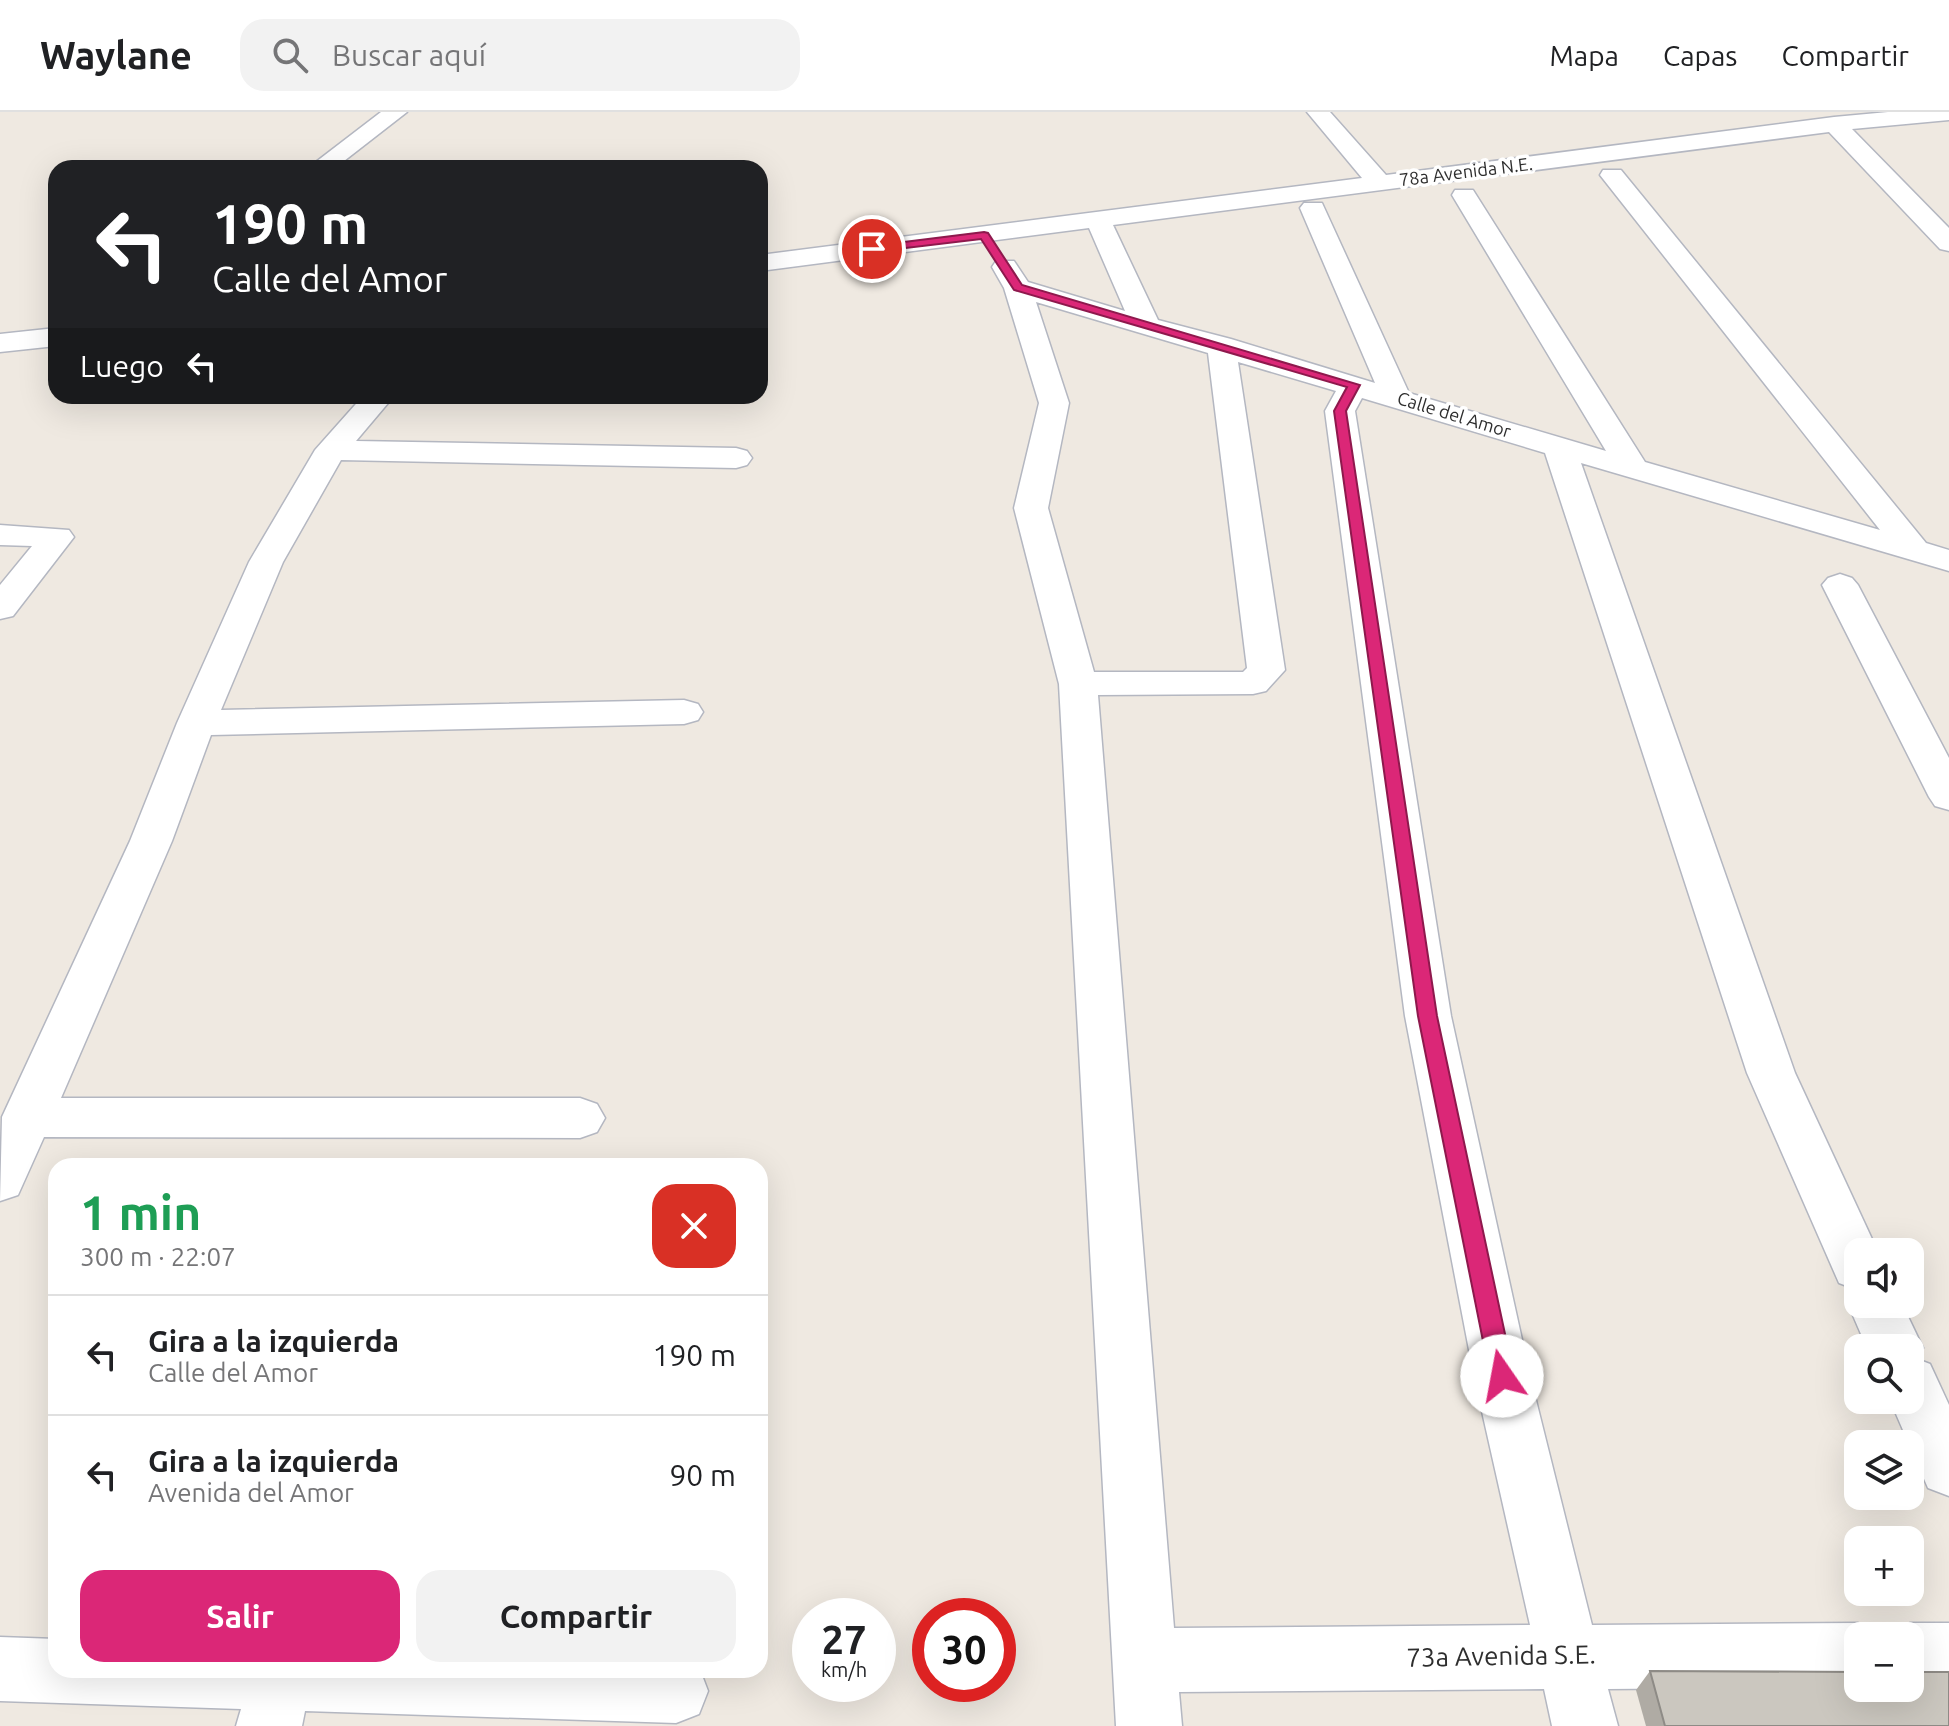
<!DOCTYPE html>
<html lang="es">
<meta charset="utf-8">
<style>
body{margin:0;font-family:Ubuntu,sans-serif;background:#f2f2f2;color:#202124;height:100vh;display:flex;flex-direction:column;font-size:30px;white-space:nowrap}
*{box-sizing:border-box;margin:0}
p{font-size:26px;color:#757577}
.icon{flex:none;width:44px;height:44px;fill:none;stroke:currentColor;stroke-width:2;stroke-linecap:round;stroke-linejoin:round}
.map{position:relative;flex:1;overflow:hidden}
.panel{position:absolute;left:48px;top:1046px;width:720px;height:520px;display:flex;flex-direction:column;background:#fff;border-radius:24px;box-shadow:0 8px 32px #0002}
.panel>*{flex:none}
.hud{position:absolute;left:48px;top:48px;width:720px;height:244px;border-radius:24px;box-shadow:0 8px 32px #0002;background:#202124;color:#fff;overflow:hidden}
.tools{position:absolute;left:1844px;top:1126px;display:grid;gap:16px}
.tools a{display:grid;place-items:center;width:80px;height:80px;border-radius:16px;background:#fff;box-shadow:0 8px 32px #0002;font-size:40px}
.speed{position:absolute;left:792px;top:1486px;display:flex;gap:16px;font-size:40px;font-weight:700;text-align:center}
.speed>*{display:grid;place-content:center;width:104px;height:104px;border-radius:50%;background:#fff;box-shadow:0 8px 32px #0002;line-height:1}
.speed small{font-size:20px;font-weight:400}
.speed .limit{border:12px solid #d22;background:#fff;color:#111}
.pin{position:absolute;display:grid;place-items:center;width:68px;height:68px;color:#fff;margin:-34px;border:4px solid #fff;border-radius:50%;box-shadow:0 2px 8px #0007}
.me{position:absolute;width:88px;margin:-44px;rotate:348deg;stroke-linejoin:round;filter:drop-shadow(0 0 6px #0008)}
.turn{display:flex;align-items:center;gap:28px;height:168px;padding:0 32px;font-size:36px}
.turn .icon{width:104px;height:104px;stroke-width:2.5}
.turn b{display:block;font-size:56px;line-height:68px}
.then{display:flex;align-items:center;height:76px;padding:0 32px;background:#0003;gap:16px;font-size:30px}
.round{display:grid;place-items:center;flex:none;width:84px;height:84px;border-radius:24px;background:#f2f2f2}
.summary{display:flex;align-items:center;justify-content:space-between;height:136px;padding:0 32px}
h1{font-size:48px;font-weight:700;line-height:60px;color:#1e9e55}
.action{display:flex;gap:16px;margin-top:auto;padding:16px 32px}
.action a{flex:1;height:92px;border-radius:24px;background:#db2777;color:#fff;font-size:32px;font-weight:700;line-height:92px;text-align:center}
.action a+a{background:#f2f2f2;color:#202124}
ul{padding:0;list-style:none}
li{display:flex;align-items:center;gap:24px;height:120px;padding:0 32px;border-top:2px solid #e0e0e0}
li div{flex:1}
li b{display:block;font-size:30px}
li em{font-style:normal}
header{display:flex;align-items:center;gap:48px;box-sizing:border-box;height:112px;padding:0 40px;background:#fff;border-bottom:2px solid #e0e0e0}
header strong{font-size:38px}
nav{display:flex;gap:44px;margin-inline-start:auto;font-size:28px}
.search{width:560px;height:72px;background:#f2f2f2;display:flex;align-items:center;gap:20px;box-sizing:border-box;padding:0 28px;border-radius:24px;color:#757577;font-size:30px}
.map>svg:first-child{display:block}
</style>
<header>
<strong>Waylane</strong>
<div class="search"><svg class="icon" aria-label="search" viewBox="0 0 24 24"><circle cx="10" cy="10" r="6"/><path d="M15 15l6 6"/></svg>Buscar aquí</div>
<nav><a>Mapa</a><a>Capas</a><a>Compartir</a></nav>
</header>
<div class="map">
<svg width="1949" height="1614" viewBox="0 0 1949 1614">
<rect width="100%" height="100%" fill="#efe9e1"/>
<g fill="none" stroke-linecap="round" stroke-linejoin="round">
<defs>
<path id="minor" d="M381,0H407L335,56H308Z
M1307,0H1330L1386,63L1834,5L1888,0H1949V8L1852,17L1949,116V139L1940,137L1829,20L1113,113L1158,208L1231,227L1375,271L1300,96L1304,91H1322L1409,281L1606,339L1452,83L1455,78H1473L1645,350L1880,418L1600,63L1603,58H1621L1926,431L1949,438V459L1581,351L1795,961L1878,1140H1858V1192H1902L1923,1236L1917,1247L1930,1252L1949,1293V1384L1928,1376L1890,1288H1910V1236H1867L1848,1192L1855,1177L1839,1171L1747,961L1545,341L1362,286L1355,299L1451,904L1530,1264L1592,1513L1858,1511L1882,1524H1858V1575L1608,1577L1618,1614H1552L1544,1577L1179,1580L1182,1614H1116L1059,572L1014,396L1039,291L1004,176L992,155L996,149H1014L1028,170L1125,199L1089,116L760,159V143L1362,66ZM1036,190L1208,241L1247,556L1243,560H1094L1048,396L1069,291ZM1238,250L1336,279L1325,299L1405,904L1474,1264L1530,1513L1174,1516L1098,583L1253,582L1266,579L1285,558Z
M56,216V234L0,240V222Z
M363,284H394L356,329L736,336L747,339L752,346L747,353L736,356L341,348L283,450L221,598L684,588L698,592L703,600L698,608L684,612L211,623L172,729L61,986H580L597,992L605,1006L597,1020L580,1026L44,1025L18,1083L0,1089L2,1005L130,729L177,611L249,450L315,338Z
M0,413L69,418L74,425L13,504L0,507V473L32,434L0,433Z
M1840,462L1852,466L1858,473L1949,646V698L1935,694L1929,685L1822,473L1828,466Z
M1910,1511H1949V1575H1910V1524H1886Z
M0,1525L56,1527V1558H700L708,1579L699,1602L676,1611L305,1599L302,1614H236L241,1597L0,1589Z"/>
</defs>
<use href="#minor" stroke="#b4b7c1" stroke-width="3"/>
<use href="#minor" fill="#fff" fill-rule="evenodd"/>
</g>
<path fill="#afaba4" d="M1650,1559L1949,1614H1646L1636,1578Z"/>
<path fill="#cbc7bf" stroke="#8e8b86" stroke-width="2" d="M1650,1559L1858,1560V1576H1910V1560H1949V1614H1665Z"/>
<path fill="#db2777" stroke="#8e194d" stroke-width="2" d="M984,120L988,121L1022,173L1360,273L1346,299L1437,904L1514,1264L1510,1271L1502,1274L1494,1271L1490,1264L1418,904L1334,299L1347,275L1014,178L981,127L872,140L867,137L872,134Z"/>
<g text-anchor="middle" stroke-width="7" stroke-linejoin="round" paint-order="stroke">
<g font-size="18" fill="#2e2e2e" stroke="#fff">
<text transform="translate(1466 60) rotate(-7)" y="6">78a Avenida N.E.</text>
<text transform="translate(1454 303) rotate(17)" y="6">Calle del Amor</text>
</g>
<g font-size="26" fill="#2e2e2e" stroke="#fff">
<text transform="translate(1501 1544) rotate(-1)" y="9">73a Avenida S.E.</text>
</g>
</g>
</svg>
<div class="tools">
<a><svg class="icon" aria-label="sound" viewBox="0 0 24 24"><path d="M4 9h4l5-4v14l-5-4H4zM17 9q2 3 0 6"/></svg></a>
<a><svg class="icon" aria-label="search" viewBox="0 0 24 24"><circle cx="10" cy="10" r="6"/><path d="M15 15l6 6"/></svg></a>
<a><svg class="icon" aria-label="layers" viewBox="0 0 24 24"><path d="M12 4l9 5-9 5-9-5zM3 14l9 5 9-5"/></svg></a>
<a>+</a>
<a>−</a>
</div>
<div class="speed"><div>27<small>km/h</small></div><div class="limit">30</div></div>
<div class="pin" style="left:872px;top:137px;background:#d93025"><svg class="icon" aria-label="arrive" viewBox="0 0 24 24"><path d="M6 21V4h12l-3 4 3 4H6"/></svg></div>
<svg class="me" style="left:1502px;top:1264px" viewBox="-20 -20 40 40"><circle r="19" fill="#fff"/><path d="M0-13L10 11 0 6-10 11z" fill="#db2777"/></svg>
<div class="hud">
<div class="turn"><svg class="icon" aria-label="left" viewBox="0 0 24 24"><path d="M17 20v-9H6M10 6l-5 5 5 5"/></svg><div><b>190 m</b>Calle del Amor</div></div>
<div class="then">Luego<svg class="icon" aria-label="left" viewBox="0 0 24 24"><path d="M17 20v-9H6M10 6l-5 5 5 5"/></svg></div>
</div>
<section class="panel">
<div class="summary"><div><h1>1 min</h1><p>300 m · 22:07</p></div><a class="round" style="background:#d93025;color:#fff"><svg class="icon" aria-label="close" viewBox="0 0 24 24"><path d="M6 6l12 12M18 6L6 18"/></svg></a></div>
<ul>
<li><svg class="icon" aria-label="left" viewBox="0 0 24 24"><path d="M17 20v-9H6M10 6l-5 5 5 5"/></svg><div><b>Gira a la izquierda</b><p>Calle del Amor</p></div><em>190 m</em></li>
<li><svg class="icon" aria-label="left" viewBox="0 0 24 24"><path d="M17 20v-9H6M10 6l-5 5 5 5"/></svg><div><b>Gira a la izquierda</b><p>Avenida del Amor</p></div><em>90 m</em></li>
</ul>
<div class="action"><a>Salir</a><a>Compartir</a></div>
</section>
</div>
